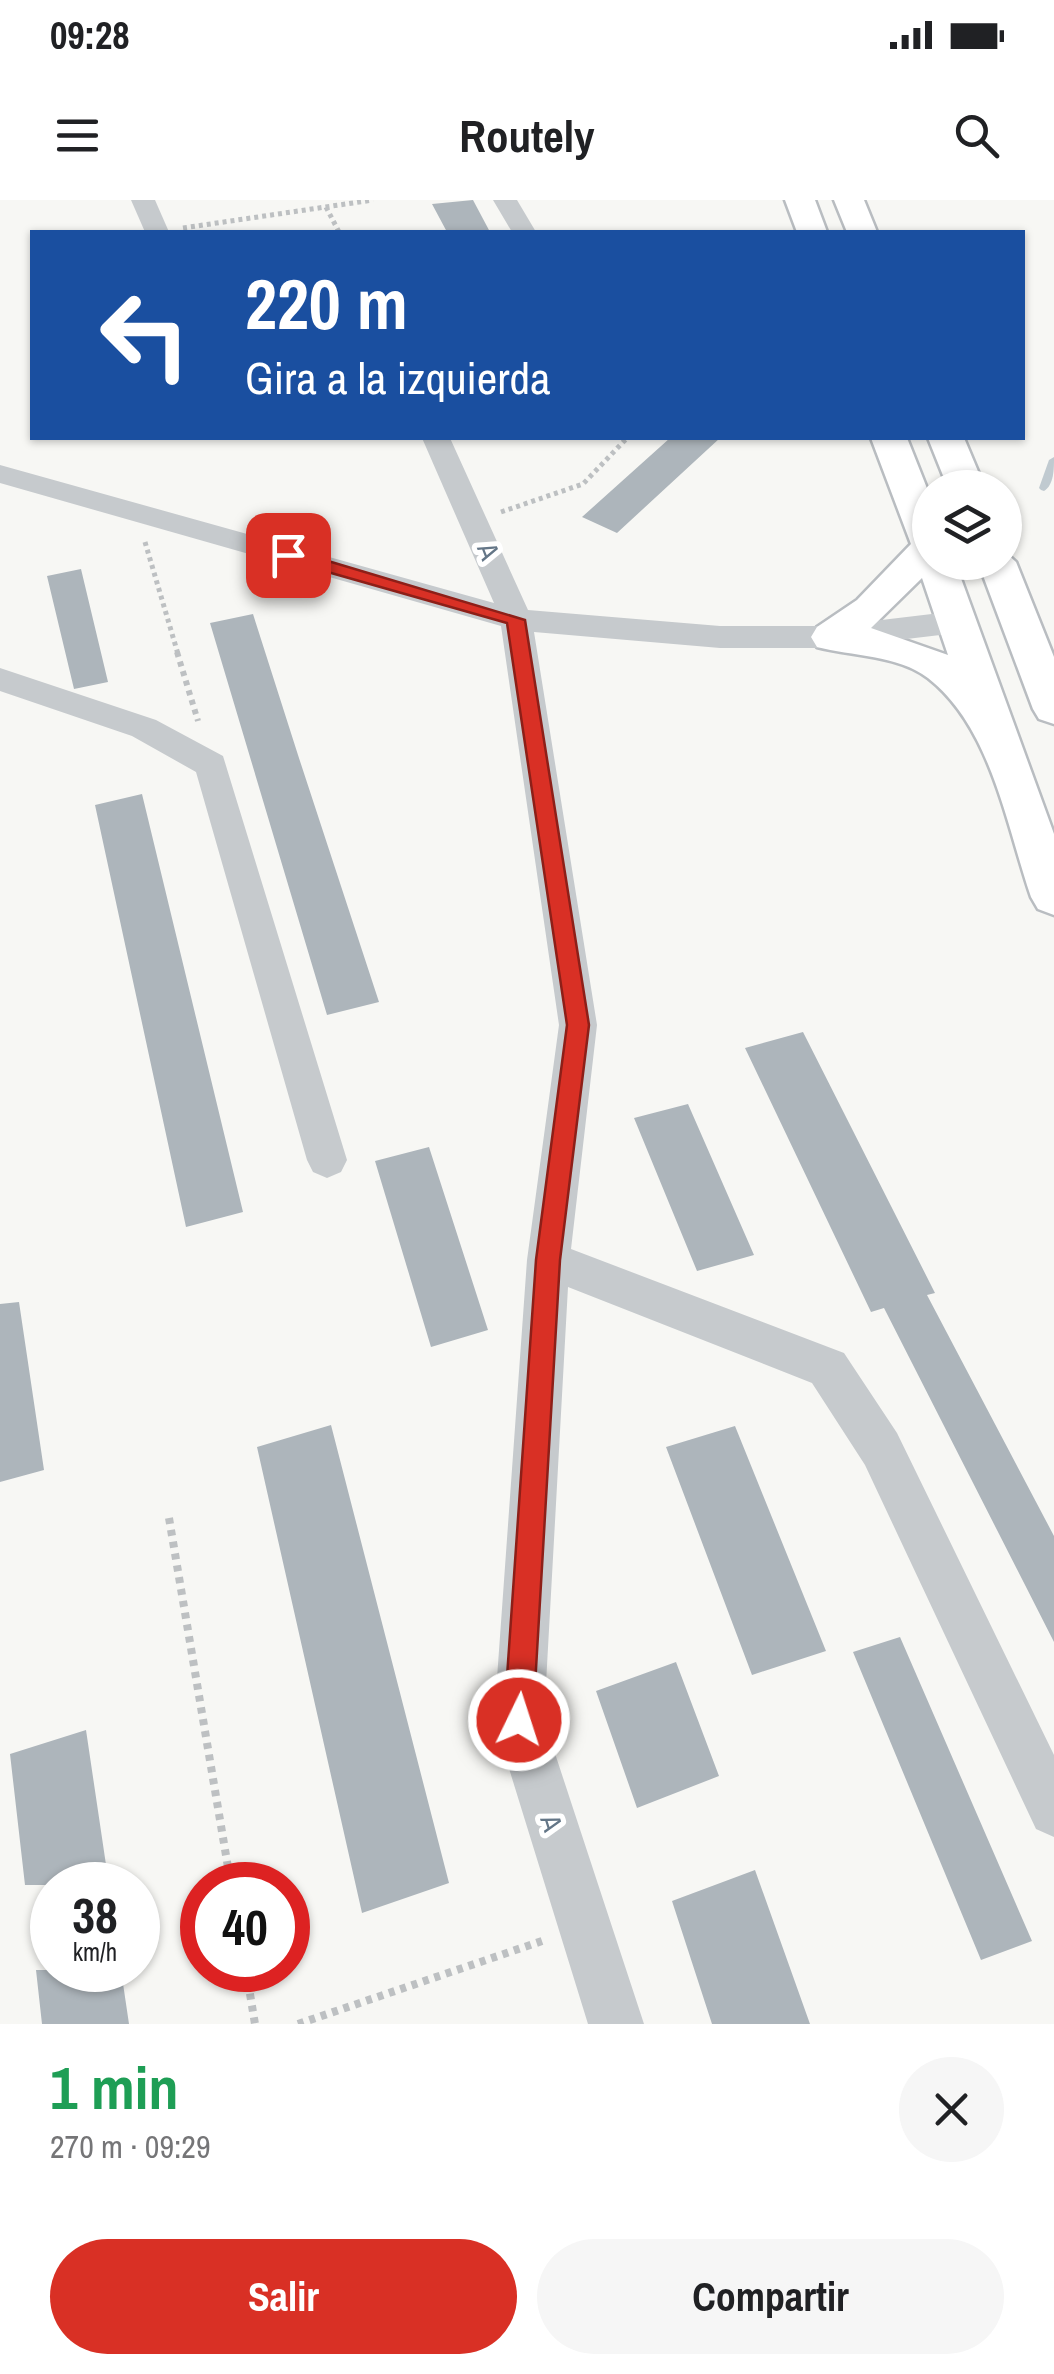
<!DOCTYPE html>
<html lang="es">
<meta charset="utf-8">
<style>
body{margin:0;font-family:"Archivo Narrow",sans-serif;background:#f6f6f6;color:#202124;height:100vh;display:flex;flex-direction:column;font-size:38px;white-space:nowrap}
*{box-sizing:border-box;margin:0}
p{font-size:32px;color:#757577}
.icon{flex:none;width:55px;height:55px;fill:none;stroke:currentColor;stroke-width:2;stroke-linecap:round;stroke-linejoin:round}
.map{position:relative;height:1824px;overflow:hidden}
.sheet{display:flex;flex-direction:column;background:#fff;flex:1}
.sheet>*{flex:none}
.hud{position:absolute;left:30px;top:30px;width:995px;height:210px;border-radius:0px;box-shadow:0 2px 8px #0004;background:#1a4fa0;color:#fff;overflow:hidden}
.buttons{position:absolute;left:912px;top:270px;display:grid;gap:20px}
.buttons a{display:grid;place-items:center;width:110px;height:110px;border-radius:50%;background:#fff;box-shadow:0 2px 8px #0004;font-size:50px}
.speed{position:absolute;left:30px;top:1662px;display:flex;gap:20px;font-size:50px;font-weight:700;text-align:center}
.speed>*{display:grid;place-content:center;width:130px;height:130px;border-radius:50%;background:#fff;box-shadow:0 2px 8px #0004;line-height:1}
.speed small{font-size:25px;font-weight:400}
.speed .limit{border:15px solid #d22;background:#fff;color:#111}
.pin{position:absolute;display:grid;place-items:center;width:85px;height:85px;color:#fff;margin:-42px;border-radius:20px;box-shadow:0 5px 15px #0006}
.me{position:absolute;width:110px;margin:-55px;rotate:4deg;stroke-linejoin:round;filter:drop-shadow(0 0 8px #0008)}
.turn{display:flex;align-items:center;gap:35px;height:210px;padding:0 50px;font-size:45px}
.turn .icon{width:130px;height:130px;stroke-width:2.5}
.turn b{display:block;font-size:70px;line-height:85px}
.round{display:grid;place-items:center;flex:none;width:105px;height:105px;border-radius:52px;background:#f6f6f6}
.headline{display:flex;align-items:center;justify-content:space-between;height:170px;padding:0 50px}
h1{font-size:60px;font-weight:800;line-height:75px;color:#1e9e55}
.action{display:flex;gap:20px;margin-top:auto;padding:20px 50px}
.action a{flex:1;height:115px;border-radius:60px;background:#d93025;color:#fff;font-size:40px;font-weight:800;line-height:115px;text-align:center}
.action a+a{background:#f6f6f6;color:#202124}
.status{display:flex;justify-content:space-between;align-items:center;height:70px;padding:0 50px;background:#fff;direction:ltr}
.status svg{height:28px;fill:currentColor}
header{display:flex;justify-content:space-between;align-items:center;height:130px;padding:0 50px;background:#fff;font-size:45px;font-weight:800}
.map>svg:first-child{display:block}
</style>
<div class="status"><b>09:28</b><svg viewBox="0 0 49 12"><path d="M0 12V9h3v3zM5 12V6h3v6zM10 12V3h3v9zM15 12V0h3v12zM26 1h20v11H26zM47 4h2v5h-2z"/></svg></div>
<header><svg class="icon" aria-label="menu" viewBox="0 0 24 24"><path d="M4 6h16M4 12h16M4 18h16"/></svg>Routely<svg class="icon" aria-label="search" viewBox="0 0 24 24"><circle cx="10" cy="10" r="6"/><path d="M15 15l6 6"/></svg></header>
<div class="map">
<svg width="1054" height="1824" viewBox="0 0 1054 1824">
<rect width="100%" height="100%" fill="#f7f7f4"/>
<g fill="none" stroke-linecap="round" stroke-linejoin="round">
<path fill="#c0cad0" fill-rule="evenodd" d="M1054,257C1054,269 1054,285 1044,291L1041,290L1039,288L1049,260Z"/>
</g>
<path fill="#adb5bb" d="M473,0L490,32H447L432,4Z
M670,238H720L617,333L582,317Z
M81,369L108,482L74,489L47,376Z
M253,414L298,555L379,802L327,815L210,423Z
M142,594L243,1012L186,1027L95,605Z
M803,832L935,1093L927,1095L1054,1336V1442L884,1108L871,1112L745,848Z
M688,904L754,1055L697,1071L634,918Z
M429,947L488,1130L431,1147L375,961Z
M19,1102L44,1270L0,1282V1104Z
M331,1225L449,1683L362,1713L257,1247Z
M735,1226L826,1451L752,1475L666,1247Z
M900,1437L1032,1741L981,1760L853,1452Z
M676,1462L719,1576L637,1608L596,1491Z
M86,1530L109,1685H25L10,1554Z
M755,1670L810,1824H712L672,1701Z
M36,1770H121L129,1824H42Z"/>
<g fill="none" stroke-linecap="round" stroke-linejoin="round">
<defs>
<path id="major" d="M785,0H815L827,32H797Z
M834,0H864L877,32H847Z
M871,238H907L930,296V362H955L1054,634V715L1038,709L1031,697C1006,624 991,527 928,478C898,455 851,456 817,447L811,437L817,427L857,400L911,344ZM922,378L948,455L871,428Z
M928,238H964L985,288H948Z
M1005,352L1016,362L1054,457V524L1039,519L1033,509L978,362H1005Z"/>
</defs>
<use href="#major" stroke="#b9bdc1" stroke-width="5"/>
<path stroke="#bdc0c2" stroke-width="5" stroke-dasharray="4 4" stroke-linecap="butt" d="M326,7L339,32
M183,28L373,0
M501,312L583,284L627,238
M145,342L178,454"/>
<path stroke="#bdc0c2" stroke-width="6" stroke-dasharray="5 5" stroke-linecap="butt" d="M177,452L198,521"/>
<path stroke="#bdc0c2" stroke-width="8" stroke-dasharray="6 6" stroke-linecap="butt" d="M169,1318L231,1685
M246,1770L255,1824
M298,1824L542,1741"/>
<path fill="#c6cacd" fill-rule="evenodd" d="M131,0H155L169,32H145Z
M493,0H517L536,32H512Z
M422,238H450L528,410L720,426H831L957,411L968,414L973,422L968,430L957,433L831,448H720L534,432L597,825L571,1049L844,1153L897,1233L1054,1555V1637L1036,1629L865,1265L812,1183L568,1087L544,1520L644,1824H588L494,1520L527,1060L559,825L501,426L0,283V265L494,403Z
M0,468L156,520L223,556L347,960L341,972L327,978L313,972L307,960L196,572L132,536L0,491Z"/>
<use href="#major" fill="#fff" fill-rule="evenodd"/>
</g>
<path fill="#d93025" stroke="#8d1f18" stroke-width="2.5" d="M288,349L525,420L589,825L560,1060L533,1520L529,1530L519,1534L509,1530L504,1520L536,1060L567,825L507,423L282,359V351Z"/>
<g text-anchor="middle" stroke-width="10" stroke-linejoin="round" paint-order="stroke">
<g font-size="28" fill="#647687" stroke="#fff">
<text transform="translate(489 351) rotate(68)" y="10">A</text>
<text transform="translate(552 1623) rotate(72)" y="10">A</text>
</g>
</g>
</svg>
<div class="buttons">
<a><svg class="icon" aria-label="layers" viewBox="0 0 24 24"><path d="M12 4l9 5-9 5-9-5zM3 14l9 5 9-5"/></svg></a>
</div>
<div class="speed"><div>38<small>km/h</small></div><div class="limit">40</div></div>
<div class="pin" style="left:288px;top:355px;background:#d93025"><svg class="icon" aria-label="arrive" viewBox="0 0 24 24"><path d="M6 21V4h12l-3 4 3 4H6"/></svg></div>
<svg class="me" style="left:519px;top:1520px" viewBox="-20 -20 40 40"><circle r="17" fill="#d93025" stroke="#fff" stroke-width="3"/><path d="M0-11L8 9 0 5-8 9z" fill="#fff"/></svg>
<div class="hud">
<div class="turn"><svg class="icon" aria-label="left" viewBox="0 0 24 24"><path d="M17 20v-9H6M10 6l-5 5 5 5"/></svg><div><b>220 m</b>Gira a la izquierda</div></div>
</div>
</div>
<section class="sheet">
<div class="headline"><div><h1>1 min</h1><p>270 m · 09:29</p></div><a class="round"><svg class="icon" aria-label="close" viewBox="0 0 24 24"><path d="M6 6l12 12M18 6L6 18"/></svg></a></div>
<div class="action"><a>Salir</a><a>Compartir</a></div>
</section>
